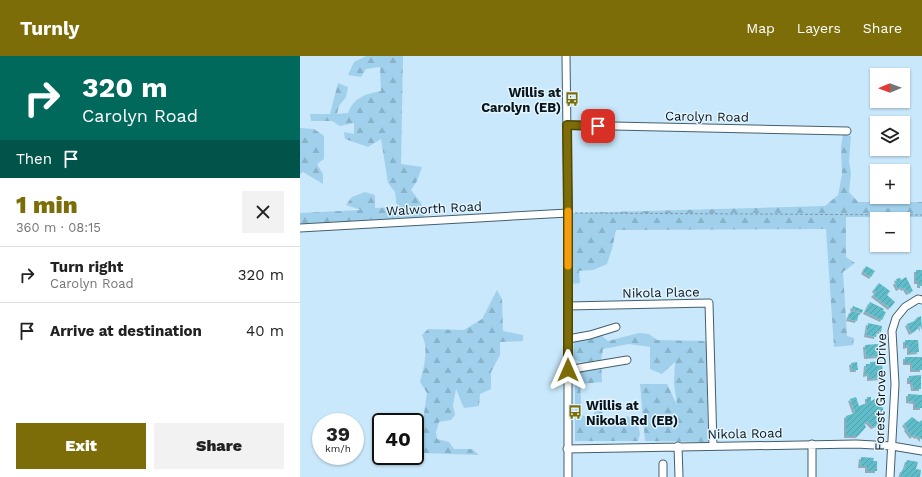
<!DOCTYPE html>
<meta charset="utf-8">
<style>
body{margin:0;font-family:"Work Sans",sans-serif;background:#f2f2f2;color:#222;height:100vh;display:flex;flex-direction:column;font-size:15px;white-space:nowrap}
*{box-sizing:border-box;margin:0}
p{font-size:13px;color:#767676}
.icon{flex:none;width:22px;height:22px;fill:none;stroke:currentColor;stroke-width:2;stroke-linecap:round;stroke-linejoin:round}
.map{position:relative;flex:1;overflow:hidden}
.details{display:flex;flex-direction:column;background:#fff;width:300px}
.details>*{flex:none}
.guide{background:#00695c;color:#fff;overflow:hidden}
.needle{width:26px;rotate:269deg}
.tools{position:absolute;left:570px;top:12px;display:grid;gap:8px}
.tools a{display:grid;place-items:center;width:40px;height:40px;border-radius:0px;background:#fff;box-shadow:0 1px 3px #0004;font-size:20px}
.speed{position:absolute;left:12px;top:357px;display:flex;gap:8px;font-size:20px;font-weight:700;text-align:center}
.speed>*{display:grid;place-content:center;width:52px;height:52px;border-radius:50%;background:#fff;box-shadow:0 1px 3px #0004;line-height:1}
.speed small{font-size:10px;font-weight:400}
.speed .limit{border:2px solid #111;border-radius:6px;background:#fff;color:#111}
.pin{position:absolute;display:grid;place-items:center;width:34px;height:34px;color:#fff;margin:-17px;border-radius:8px;box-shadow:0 2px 6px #0006}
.me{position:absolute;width:44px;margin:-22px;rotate:0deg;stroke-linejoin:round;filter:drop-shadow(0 0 3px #0008)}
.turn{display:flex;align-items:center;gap:14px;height:84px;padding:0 16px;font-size:18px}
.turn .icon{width:52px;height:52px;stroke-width:2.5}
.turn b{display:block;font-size:28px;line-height:34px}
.then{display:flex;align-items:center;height:38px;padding:0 16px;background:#0003;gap:8px;font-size:15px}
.round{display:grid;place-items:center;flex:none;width:42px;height:42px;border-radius:0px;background:#f2f2f2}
.headline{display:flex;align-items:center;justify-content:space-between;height:68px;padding:0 16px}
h1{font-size:24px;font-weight:800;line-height:30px;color:#7c6d08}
.action{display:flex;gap:8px;margin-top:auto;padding:8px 16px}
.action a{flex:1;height:46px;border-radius:0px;background:#7c6d08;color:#fff;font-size:16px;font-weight:800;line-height:46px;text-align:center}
.action a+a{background:#f2f2f2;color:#222}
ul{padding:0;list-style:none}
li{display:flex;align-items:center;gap:12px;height:56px;padding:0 16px;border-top:1px solid #e0e0e0}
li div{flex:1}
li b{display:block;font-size:15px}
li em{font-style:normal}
header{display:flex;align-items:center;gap:24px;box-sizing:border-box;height:56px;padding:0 20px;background:#7c6d08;color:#fff}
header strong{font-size:19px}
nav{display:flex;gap:22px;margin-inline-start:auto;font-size:14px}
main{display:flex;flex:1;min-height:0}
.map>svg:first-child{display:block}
</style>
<header>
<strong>Turnly</strong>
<nav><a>Map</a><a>Layers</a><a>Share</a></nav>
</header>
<main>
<section class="details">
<div class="guide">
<div class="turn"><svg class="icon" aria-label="right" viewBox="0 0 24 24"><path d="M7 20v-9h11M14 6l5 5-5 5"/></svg><div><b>320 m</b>Carolyn Road</div></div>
<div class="then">Then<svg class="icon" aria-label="arrive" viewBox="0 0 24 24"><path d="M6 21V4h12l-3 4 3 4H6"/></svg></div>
</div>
<div class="headline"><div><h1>1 min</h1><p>360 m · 08:15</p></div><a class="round"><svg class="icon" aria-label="close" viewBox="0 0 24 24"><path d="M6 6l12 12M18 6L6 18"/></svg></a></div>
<ul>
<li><svg class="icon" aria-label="right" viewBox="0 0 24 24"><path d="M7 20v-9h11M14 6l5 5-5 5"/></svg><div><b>Turn right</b><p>Carolyn Road</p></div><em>320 m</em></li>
<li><svg class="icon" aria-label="arrive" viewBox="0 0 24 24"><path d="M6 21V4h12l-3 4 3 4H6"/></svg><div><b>Arrive at destination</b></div><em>40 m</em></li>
</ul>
<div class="action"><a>Exit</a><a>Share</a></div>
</section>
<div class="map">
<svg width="622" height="421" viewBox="0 0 622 421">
<defs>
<pattern id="forest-firs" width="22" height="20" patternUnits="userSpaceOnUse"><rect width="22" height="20" fill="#a0d0eb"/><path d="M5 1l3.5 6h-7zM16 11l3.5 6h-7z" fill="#88b2c9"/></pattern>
<pattern id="building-hatch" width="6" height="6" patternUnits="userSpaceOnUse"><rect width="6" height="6" fill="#5ebcc8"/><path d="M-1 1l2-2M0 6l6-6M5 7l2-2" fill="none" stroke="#50a1ab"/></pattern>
<filter id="shadow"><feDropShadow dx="-2" dy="2" stdDeviation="0" flood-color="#0004"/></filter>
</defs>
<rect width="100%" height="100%" fill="#c9e8fb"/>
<path fill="url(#forest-firs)" d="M66,0H103L101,108L122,111L117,125L111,134L121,147L125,163H79L0,169V157L61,154L46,149L52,141L65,136L75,139V152L97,151L95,136L88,127L81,83L68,91L45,83L44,76L54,78V67L40,70L32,65H11L10,58H30L38,27L48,31L46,41L39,50L37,58L48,57C54,41 66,38 81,35L80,11L66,13L61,21L48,19L54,6Z
M0,72L14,73L24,80V103L17,108L23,118V128L3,116L0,118Z
M543,78L551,80L549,105L551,117L549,136L558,146H622V161H546V201L555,207L543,216L547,280L554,282L553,289L534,291L526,173L316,174L312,193L307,208L293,214L279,215L280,227L272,228L273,157L525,150L538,139L542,119L541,91Z
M197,234L202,243L203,275L223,279V285L200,286V299L191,316V333L180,338L179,350L164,352L156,333L153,349L155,359L151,364L139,366L136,376L137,383L149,386L154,393H172L179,399L123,397L121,377L127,337L120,326C124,311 129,293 122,279L128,273L164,274L182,263Z
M339,277L349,278L357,284L406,285L408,386L345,385L340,328H367L377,349L374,327L375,306L362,318L350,313V291L329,288L303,293L301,304L302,326L280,328L282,359L292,363L296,352L302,354L303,361L320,364L323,367L327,360L337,365L340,378L338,385H275V314L291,310L273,303L274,282L302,280L308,285Z"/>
<path fill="url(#building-hatch)" filter="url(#shadow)" d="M566,210L575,215L571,221L563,216Z
M616,214H622V230H619V226H616Z
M606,221L613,235L608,237L605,232L603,233L602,231L598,233L595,227L597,225L596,223L600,222L601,224Z
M579,227L590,235L587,239L595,246L590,252L573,239L576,236L574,234Z
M570,246L584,253L583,255L586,256L582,264L565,256Z
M553,250L563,254L562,257L552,253Z
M551,255L559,257L557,265L548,263Z
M621,260L622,274L620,270L617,271L618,273L611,277L607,268L617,264L616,262Z
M568,267L582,270L581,276L577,275L576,281L566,279Z
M605,284H618L619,296L609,297V290L605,291Z
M578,288V293L580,292L581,300L566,301L565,289Z
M605,301H622V314H612V307H605Z
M582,305L583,322L569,323V318L565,319L566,308H570V306Z
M557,306L558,314H552L551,307Z
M621,319V333H613L612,326H609V320Z
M608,338L622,339V352H615V346L608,345Z
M556,341L559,350L567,347V341H571V345L575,343L577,346L580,345L584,355L579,358L578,363H580V368L573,371L568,366L564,367L566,371L558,380H546V360L555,357L550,343Z
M612,361L619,366L622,364V384L618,380L617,381L614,379L612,381L606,373L607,372L604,368Z
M561,401L574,402L573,405H577V415H567V410H560Z
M607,404L618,406L616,413L621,414L620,421H600L602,414H604Z"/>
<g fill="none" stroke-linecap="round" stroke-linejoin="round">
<defs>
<path id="minor" d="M266,0L268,157V421
M267,69L547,75
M0,172L268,157
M268,250L409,247L413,390
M268,283L290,279L316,271
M267,314L327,304
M512,388V421
M378,390L379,421
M267,393L556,388L592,390L622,395
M363,408V421
M590,421L595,328L592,275L596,262L605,251L618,243L622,244"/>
</defs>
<use href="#minor" stroke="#445f6e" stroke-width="9"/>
<path stroke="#8299a8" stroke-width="1" stroke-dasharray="3 2" stroke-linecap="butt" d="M275,157L622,159"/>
<use href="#minor" stroke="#fff" stroke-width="7"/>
</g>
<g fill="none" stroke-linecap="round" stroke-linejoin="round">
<defs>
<path id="route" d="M268,314V157L267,69L298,70"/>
</defs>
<use href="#route" stroke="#514705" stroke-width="10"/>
<use href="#route" stroke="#7c6d08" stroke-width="7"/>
<path stroke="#f59e0b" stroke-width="7" d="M268,210V155"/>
</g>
<defs>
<symbol id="bus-bare" viewBox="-9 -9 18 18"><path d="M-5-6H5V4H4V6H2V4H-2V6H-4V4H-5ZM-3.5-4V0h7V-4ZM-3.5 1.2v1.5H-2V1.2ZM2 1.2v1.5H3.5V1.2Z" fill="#7c6d08" stroke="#e1f4ff" stroke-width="2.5" paint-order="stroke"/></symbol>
</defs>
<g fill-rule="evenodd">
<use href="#bus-bare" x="262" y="33" width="20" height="20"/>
<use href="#bus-bare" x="265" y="346" width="20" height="20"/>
</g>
<g text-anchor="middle" stroke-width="3" stroke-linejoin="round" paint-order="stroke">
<g font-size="13" font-weight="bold" fill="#09141a" stroke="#e1f4ff" text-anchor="end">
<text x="261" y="41">Willis at<tspan x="261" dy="15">Carolyn (EB)</tspan></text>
<text x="286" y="354" text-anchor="start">Willis at<tspan x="286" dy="15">Nikola Rd (EB)</tspan></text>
</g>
<g font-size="13" fill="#09141a" stroke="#e1f4ff">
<text transform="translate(407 60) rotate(1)" y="5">Carolyn Road</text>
<text transform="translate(134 152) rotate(-3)" y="5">Walworth Road</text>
<text transform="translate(361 236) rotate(-1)" y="5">Nikola Place</text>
<text transform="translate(580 336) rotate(-89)" y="5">Forest Grove Drive</text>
<text transform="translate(445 377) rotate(-1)" y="5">Nikola Road</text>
</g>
</g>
</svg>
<div class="tools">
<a><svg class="needle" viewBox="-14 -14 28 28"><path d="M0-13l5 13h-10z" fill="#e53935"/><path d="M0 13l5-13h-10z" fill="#767676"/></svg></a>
<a><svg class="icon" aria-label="layers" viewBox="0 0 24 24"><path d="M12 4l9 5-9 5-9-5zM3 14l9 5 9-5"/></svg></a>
<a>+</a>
<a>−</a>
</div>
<div class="speed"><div>39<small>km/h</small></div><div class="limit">40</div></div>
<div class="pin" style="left:298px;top:70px;background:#d93025"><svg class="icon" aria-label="arrive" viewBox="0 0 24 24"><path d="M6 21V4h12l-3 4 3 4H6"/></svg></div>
<svg class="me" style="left:268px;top:314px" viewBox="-20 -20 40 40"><path d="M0-17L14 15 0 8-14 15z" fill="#7c6d08" stroke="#fff" stroke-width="4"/></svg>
</div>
</main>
